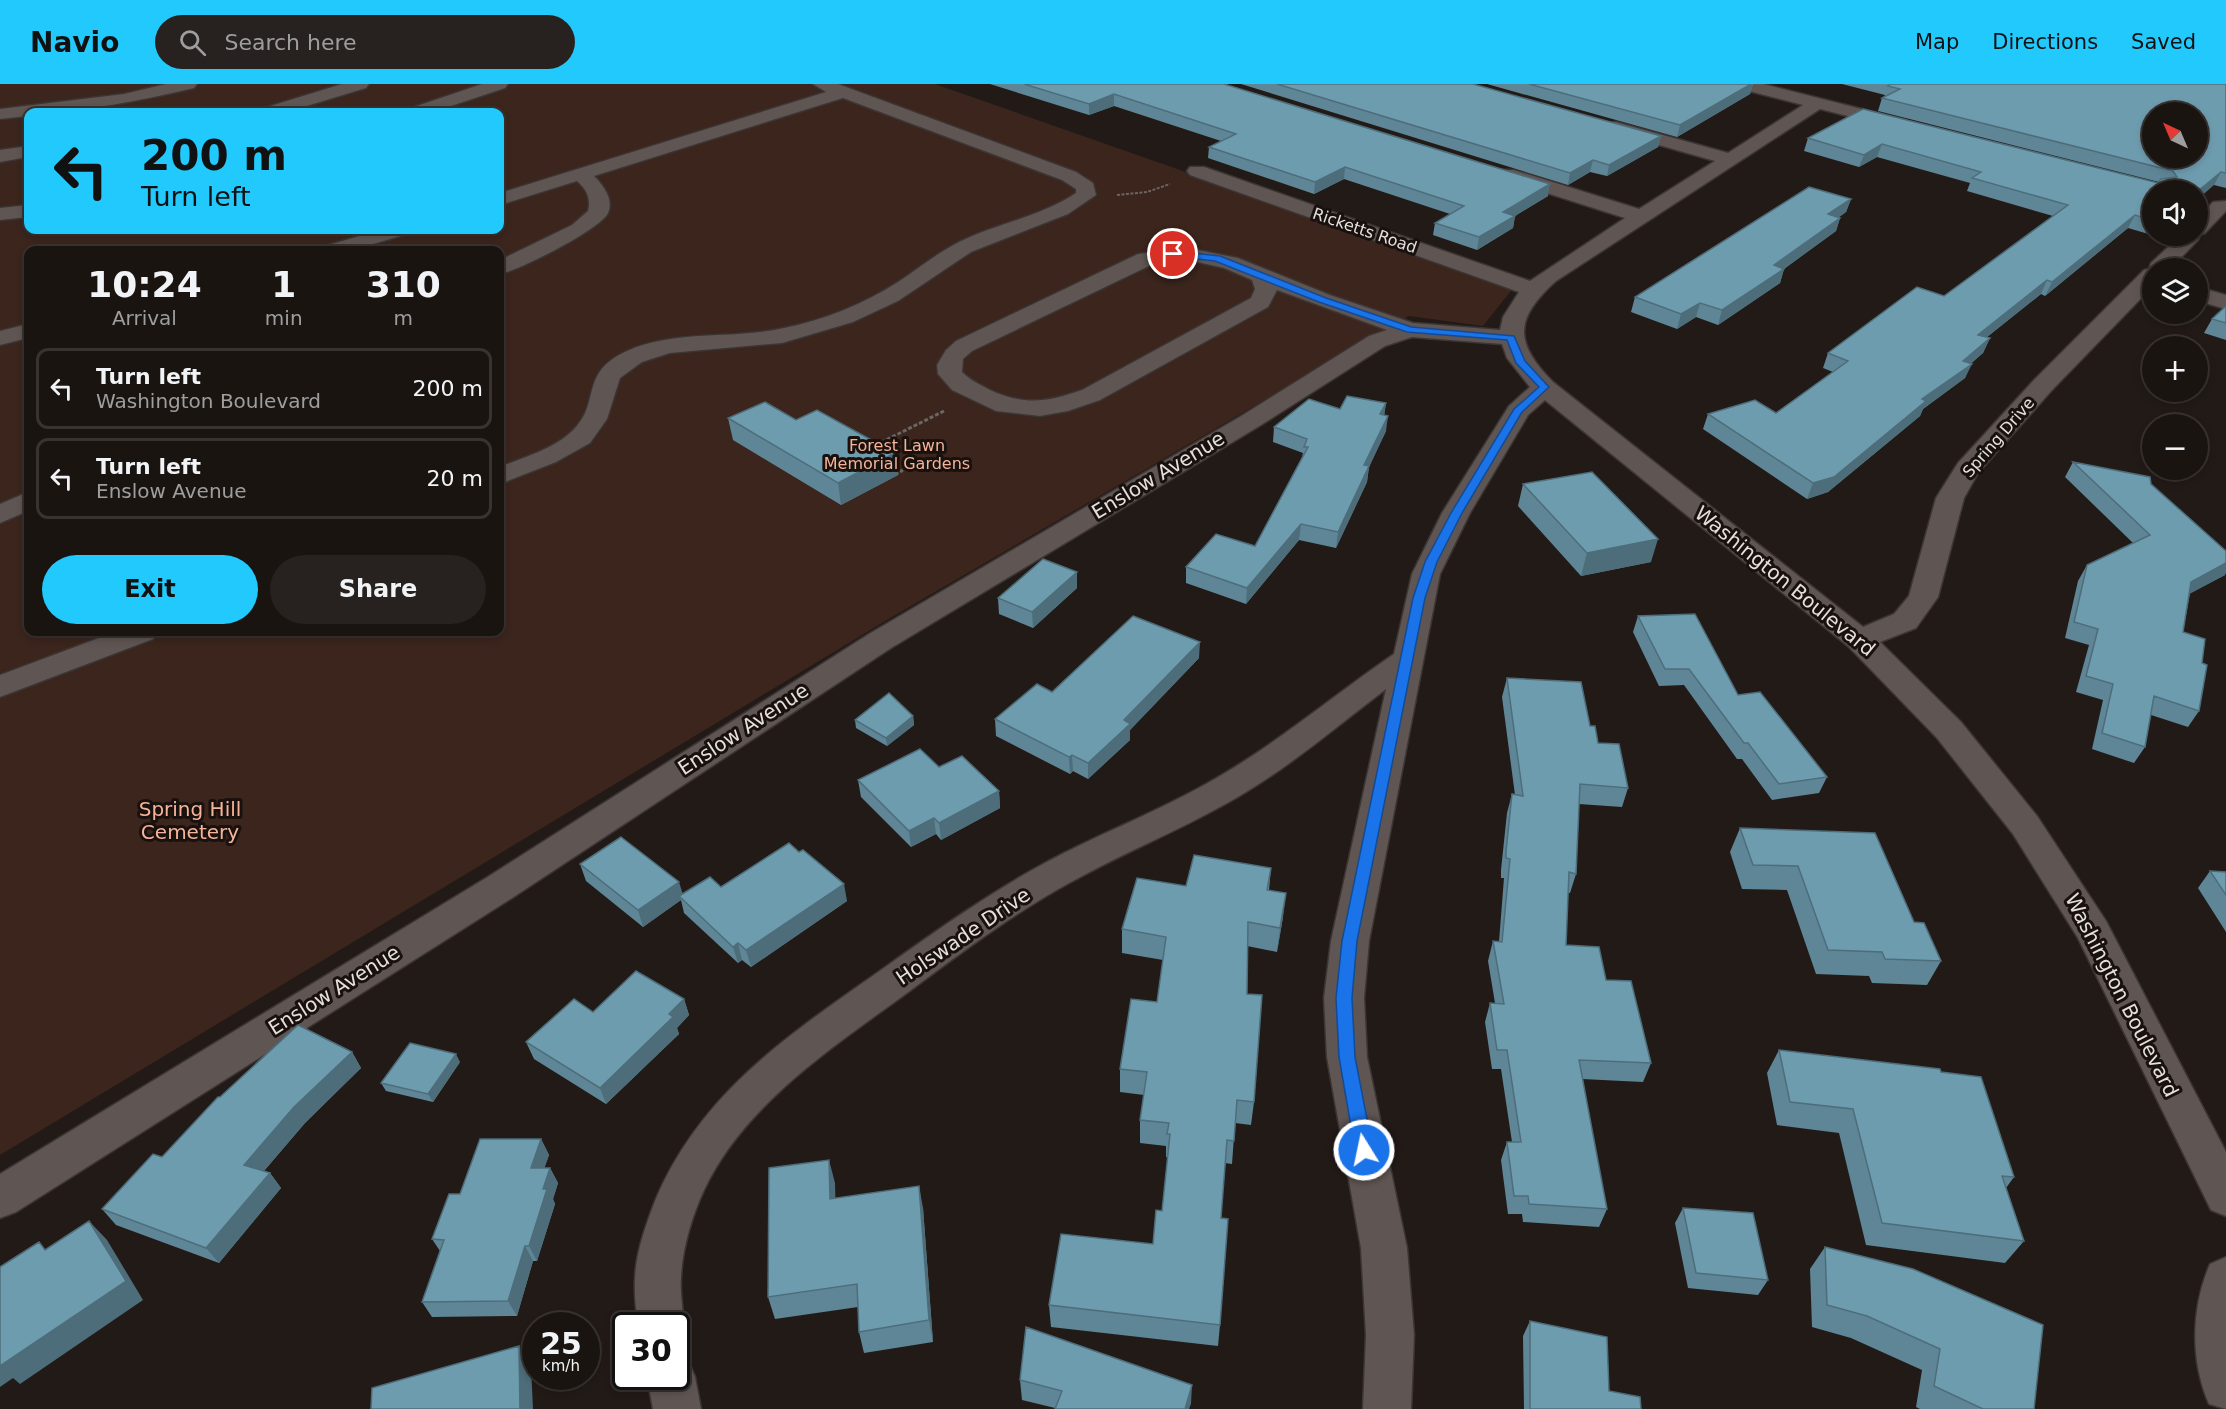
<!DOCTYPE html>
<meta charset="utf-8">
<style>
body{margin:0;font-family:"DejaVu Sans",sans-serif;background:#27211f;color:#f1f3f6;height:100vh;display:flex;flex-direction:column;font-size:22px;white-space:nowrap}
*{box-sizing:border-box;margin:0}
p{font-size:20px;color:#9f9e9f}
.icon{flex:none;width:33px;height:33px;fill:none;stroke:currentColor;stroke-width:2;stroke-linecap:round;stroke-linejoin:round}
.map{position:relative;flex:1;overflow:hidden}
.sheet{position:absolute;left:24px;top:162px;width:480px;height:390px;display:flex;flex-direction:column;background:#1a1411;border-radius:12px;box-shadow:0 3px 9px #0003,0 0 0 2px #383331}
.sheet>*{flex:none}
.guide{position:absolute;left:24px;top:24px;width:480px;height:126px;border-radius:12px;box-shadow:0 3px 9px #0003,0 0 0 2px #383331;background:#22c9fd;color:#111;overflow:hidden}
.needle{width:39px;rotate:316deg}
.controls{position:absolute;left:2142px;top:18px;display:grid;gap:12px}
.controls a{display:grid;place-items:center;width:66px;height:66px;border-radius:50%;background:#1a1411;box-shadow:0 3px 9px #0003,0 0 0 2px #383331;font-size:30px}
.speed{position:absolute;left:522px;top:1228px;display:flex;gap:12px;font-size:30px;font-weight:700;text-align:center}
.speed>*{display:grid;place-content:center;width:78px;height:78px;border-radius:50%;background:#1a1411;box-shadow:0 3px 9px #0003,0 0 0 2px #383331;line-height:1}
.speed small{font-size:15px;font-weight:400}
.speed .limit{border:3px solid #111;border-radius:9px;background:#fff;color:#111}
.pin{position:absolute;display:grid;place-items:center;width:51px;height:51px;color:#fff;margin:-26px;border:3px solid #fff;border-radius:50%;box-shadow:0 2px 6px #0007}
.me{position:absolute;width:66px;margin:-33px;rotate:350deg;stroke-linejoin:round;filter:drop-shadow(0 0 4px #0008)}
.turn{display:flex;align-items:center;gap:21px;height:126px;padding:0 18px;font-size:27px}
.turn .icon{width:78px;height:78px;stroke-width:2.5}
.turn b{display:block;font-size:42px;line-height:51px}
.eta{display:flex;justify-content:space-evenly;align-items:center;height:102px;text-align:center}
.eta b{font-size:36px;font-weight:600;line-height:42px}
.cta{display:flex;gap:12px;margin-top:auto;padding:12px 18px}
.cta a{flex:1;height:69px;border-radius:36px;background:#22c9fd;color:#111;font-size:24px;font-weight:600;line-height:69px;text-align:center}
.cta a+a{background:#27211f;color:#f1f3f6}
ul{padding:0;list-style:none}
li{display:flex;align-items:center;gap:18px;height:81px;margin:0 12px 9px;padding:0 6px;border:3px solid #383331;border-radius:12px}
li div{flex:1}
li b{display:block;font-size:22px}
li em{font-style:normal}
header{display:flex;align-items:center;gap:36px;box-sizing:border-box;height:84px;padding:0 30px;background:#22c9fd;color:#111}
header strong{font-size:28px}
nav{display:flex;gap:33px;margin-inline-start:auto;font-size:21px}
.search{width:420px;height:54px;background:#27211f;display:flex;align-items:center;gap:15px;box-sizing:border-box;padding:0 21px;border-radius:33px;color:#9f9e9f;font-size:22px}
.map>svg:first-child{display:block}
</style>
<header>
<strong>Navio</strong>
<div class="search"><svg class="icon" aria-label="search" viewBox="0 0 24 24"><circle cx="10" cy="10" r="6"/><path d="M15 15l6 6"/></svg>Search here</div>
<nav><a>Map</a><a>Directions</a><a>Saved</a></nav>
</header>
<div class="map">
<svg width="2226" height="1325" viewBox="0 0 2226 1325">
<rect width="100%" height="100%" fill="#221a17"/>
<path fill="#3b251d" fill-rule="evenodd" d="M0,0H935L1514,203L1483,242L1409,232L892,533L0,1071ZM28,28H500V146H28ZM28,166H500V548H28Z"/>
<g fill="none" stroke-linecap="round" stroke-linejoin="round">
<defs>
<path id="minor" d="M166,0H197L194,4C139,17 85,28 28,28V32L0,35V25L124,10Z
M342,0H369L366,4L287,28H261L264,24Z
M482,0H508L505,4L433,28H408L411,24Z
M813,0H838L1076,88L1093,99L1096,111L1068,130L971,168L898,217L853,238L782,259L670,269L642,278L620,294L607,335L590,359L556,378L500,400V383C524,373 558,364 576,343C600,317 580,288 627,267C677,245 732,256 784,244C824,236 864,220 898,198C918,185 937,169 959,158C997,139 1040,133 1076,109V105L1062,96L843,14L594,92C603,101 614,115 608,129C601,145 518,187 500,190V176L572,141L588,127C591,114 587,106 577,97L500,121V109L826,8Z
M1734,0H1763L1905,36L1908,40L1899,45L1820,25L1556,197C1515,234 1513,258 1553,298L1863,543L1894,530L1909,512L1936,414L1958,379L2034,296L2144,186L2149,185L2151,179L2180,152H2198V134L2213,118L2226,117V127L2205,149L2200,151L2198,156L2171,184H2152V203L2052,306L1978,389L1964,414L1938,513L1916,544L1880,558L1961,638L2037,732L2106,837L2226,1068V1132L2211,1126L2078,854L2013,750L1937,654L1848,562L1545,316L1528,331L1470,429L1440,490L1369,857L1364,914L1367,973L1407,1164L1414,1251L1411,1325H1363L1366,1251L1361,1164L1327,973L1324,914L1331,857L1386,605C1335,644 1286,686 1229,718C1178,747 1123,769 1071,798C1014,829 962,868 911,906C836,961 745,1019 704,1106C692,1132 682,1165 681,1194C679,1218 688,1234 678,1258L676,1242H638C636,1226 634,1210 635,1194C636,1168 646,1141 655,1117C699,1012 784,954 874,891C929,852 984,812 1043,780C1096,751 1153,730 1206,700C1273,663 1331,613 1394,570L1412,490L1442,429L1509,322L1530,303L1507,274L1502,260L1412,253L1385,262L1261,341L891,564L512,814L16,1128L0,1134V1090L486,794L869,550L1243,331L1369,252L1387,246L1277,206L1268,223L1100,316L1068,327L1040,332L996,327L952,306L938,290L937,281L946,266L956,257L1138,170L1188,164L1238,174L1330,211L1413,239L1500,246L1503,233L1519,208L1190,91L1187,87L1190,83H1204L1530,197L1625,134L1500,94L1497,90L1500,86H1514L1639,125L1715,77L1610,47L1607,43L1610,39L1616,38L1728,69L1803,21L1737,4ZM1188,176L1224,184L1252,196L1255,205L1251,214L1082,306C1047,318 1025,322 990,306C979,300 970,296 962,288L963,275L972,267L1151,181Z
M28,62V73L0,78V66Z
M28,121V133L0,136V124Z
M380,146H410L407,150L353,166H321L325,162Z
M2198,203L2226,211V225L2198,217Z
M28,240V254L0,261V247Z
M28,408V427L0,439V420Z
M115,548H157L153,555L0,613V591Z
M2226,1173V1325L2209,1320C2190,1276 2191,1224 2210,1180Z
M676,1271L688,1276L695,1293L701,1325H653L647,1293H676Z"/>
</defs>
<use href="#minor" stroke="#3b3534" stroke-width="3"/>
<path stroke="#6c6562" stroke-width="2" stroke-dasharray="3 1.5" stroke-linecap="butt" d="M1117,111L1147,108L1170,100"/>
<path stroke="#6c6562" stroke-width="3" stroke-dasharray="4 2" stroke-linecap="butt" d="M876,361L944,327
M895,383L902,387L896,390"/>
<use href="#minor" fill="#5f5552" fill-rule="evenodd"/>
</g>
<path fill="#5f8696" d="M990,0H1224L1548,112L1515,132L1513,144L1477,166L1433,151L1435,139L1450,130L1344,95L1314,110L1208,74L1209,63L1221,57L1114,22L1089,31Z
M1241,0H1473L1661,52L1658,63L1607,92L1590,88L1568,101Z
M1487,0H1753L1750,10L1677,53Z
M1842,0H2226V104L2214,101L2152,106V151L2128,144L2045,212L2041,210L1987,253L1990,254L1983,269L1971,279L1965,294L1923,325L1920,332L1828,408L1807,415L1703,345L1708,330L1776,329L1833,288L1823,284L1828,269L1944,212L2053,132L1967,107L1970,99L1877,73L1859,83L1804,67L1808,54L1863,25L2158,99L2159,98L1878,27L1882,14L1884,13L1885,11Z
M1851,115L1846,128L1839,133L1840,134L1836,147L1784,185L1780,199L1718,241L1696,233L1677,245L1631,228L1635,213Z
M2226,222V256L2204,249L2212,235Z
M1386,319L1384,331L1386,347L1369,383L1367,398L1336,464L1299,456L1246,520L1186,499V483L1255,462L1302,373L1303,369L1273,358L1274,343L1340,325Z
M728,334L796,336L898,391L841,421L733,356Z
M2073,378L2151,400L2225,491L2190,509L2183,548L2202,579L2199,627L2188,643L2151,631L2145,663L2134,679L2092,665L2103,616L2076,608L2089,561L2065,554L2078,497L2087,481L2133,459L2065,393Z
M1523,400L1651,478L1581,492L1518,422Z
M1077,488V504L1033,544L999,530L998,514Z
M1638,532L1738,611L1827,693L1819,709L1772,716L1742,675H1737L1684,601L1659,602L1633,548Z
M1199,574L1130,646V656L1088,695L1073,687L1070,690L996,652L995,635L1052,608Z
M1507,594L1590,642L1598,659L1628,704L1622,723L1579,720L1576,790L1570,809H1568L1566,861L1606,896L1651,979L1643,998L1582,995L1607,1125L1599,1143L1523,1138L1522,1130H1508L1501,1076L1507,1058H1512L1501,985H1492L1485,938L1490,919H1495L1488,877L1493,857L1499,858L1504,794H1501V786L1507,729L1512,710L1515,711L1502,613Z
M913,632L914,641L887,662L856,644L855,636Z
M939,683L999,707L1000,724L941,756L936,750L911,763L861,713L858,696Z
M1740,744L1914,838L1941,877L1927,901L1872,899L1869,892L1816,890L1787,806L1742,805L1730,768Z
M580,780L683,810L721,803L847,817L751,883L742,876L738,879L684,829L681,816L643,843L586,797Z
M1271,784L1269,806L1283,833L1277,868L1247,862V910L1254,1018L1251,1041L1235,1039L1232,1080L1225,1079L1221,1134L1220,1241L1218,1262L1051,1243L1049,1221L1153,1160L1162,1127L1168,1073H1166V1062L1140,1059V1036L1144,1011L1120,1008V985L1157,918L1163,876L1122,869V845L1186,802Z
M2210,787L2226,788V848L2198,804Z
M684,915L689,931L677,944L679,950L606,1020L534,975L526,958L593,928Z
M1779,966L1941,988L2014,1093L2006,1104L2024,1157L2005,1179L1866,1161L1839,1049L1777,1041L1767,989Z
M352,968L361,984L305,1039L264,1087L270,1089L281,1104L219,1179L116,1141L102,1125L162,1073L220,1013Z
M460,978L433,1018L386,1007L381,999Z
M541,1055L549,1071L544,1084H550L558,1099L553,1115L555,1120L537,1177H533L517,1232L432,1233L422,1218L440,1167L432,1155Z
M835,1099V1114L923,1124L933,1258L864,1269L859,1248L858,1223L775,1235L768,1213Z
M1683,1124L1768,1196L1758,1211L1688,1204L1675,1139Z
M1825,1163L2034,1325H1920L1916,1323L1922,1286L1851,1254L1812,1243L1810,1185Z
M1530,1237L1609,1307L1641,1325H1524L1523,1252Z
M1020,1296L1191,1320L1055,1324L1022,1316Z"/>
<path fill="#4d6d7a" d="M1751,0H1753L1750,10L1677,53L1680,41Z
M1114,10V22L1089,31V20Z
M1661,52L1658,63L1607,92L1609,81Z
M1882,60L1877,73L1859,83L1864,71Z
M1593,76L1590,88L1568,101L1570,89Z
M1345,83L1344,95L1314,110L1315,98Z
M2221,88L2214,101L2198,115V107Z
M1550,100L1548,112L1501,140L1503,128Z
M1851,115L1846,128L1824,144L1828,130Z
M2135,131L2128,144L2045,212L2052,198Z
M1515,132L1513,144L1477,166L1479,153Z
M1840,134L1836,147L1779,188L1784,185L1780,199L1718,241L1722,226L1774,181Z
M2047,196L2041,210L1972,265L1978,251Z
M1700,219L1696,233L1677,245L1681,230Z
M1990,254L1983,269L1964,286L1972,280L1965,294L1923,325L1920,332L1828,408L1807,415L1813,399Z
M1386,319L1384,333L1380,330Z
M1388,332L1386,347L1369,383L1367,398L1336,464L1338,448L1364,381Z
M895,369L898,391L841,421L838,399Z
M1301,440L1299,456L1246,520L1247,504Z
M1658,455L1651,478L1581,492L1587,469Z
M2226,479V489L2225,491L2182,514L2191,498Z
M1077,488V504L1033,544L1032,528Z
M1200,558L1199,574L1130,646V656L1088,695V679L1124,636Z
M913,632L914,641L887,662L886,654Z
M1072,671L1073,687L1070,690L1069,673Z
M999,707L1000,724L941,756L939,739Z
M934,734L936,750L911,763L909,747Z
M679,798L684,814L679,812L681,816L643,843L638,826Z
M844,800L847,817L751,883L746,866Z
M1286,809L1283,833L1277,868L1280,844Z
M738,859L742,876L738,879L733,863Z
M684,915L689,931L677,944L679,950L606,1020L600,1004Z
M352,968L361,984L305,1039L256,1096L244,1081L294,1023Z
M456,970L460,978L433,1018L428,1010Z
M541,1055L549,1071L539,1100L531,1084Z
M829,1076L835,1099L836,1138L830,1115Z
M550,1084L558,1099L553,1115L555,1120L537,1177L529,1162L543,1105Z
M270,1089L281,1104L219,1179L206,1164Z
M919,1102L923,1124L933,1258L929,1236Z
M89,1137L107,1156L143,1216L20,1300L13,1294L0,1303V1278Z
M525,1162L533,1177L517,1232L508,1217Z
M519,1262L531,1283L533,1325H520Z
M1192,1301L1191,1320L1189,1325H1185Z"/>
<path fill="#6e9caf" stroke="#4d6d7a" stroke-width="1.5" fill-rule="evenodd" d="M1024,0H1224L1550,100L1503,128L1515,132L1479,153L1435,139L1464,122L1345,83L1315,98L1209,63L1236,50L1114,10L1089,20Z
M1277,0H1473L1661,52L1609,81L1593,76L1570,89Z
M1529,0H1751L1680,41Z
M1891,0H2226V89L2221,88L2198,107V106H2152V136L2135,131L2052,198L2047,196L1978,251L1990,254L1963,277L1972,280L1922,315L1926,317L1834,393L1813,399L1708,330L1755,316L1776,329L1848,277L1828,269L1917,203L1944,212L2068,121L1972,94L1981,88L1882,60L1864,71L1808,54L1863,25L2158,99L2161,95L2177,93L2173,87L1882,14L1900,5L1888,2ZM2152,28H2198V74H2152Z
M1809,103L1851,115L1828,130L1840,134L1774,181L1784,185L1722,226L1700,219L1681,230L1635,213Z
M2226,222V239L2212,235Z
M1347,312L1386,319L1380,330L1388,332L1364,381L1369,382L1338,448L1301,440L1247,504L1186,483L1216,450L1255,462L1308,363H1304L1307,355L1274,343L1309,315L1340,325Z
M765,318L796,336L817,326L895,369L838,399L728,334Z
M2073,378L2150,393L2151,400L2226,467V479L2191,498L2183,548L2205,555L2202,579L2207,581L2199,627L2154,612L2145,663L2102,649L2113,600L2086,592L2098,545L2074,538L2087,481L2150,451Z
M1592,388L1658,455L1587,469L1523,400Z
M1043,475L1077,488L1032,528L998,514Z
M1695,530L1738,611L1760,608L1827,693L1779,700L1748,659H1744L1689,585H1665L1638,532Z
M1133,532L1200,558L1124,636L1130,640L1088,679L1072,671L1069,673L995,635L1037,600L1052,608Z
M1507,594L1581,598L1590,642H1595L1598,659L1619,660L1628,704L1580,700L1576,790L1569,788L1566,861L1599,863L1606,896L1631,897L1651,979L1579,976L1607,1125L1529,1120L1528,1112H1514L1507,1058H1521L1507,966H1497L1490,919L1504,920L1493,857L1502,858L1510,775L1506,774V767L1512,710L1523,712Z
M889,609L913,632L886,654L855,636Z
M920,665L939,683L962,672L999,707L939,739L934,734L909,747L858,696Z
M1740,744L1875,749L1914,838L1924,839L1941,877L1885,875L1882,868L1828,866L1798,782L1753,781Z
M621,753L679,798L638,826L580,780Z
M789,759L799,768L803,766L844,800L746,866L738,859L733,863L679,812L710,793L721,803Z
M1194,771L1271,784L1267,806L1286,809L1280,844L1248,838L1247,910L1262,911L1260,938L1254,1018L1237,1016L1234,1057L1227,1056L1221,1134L1228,1135L1220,1241L1049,1221L1061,1150L1153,1160L1156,1126L1162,1127L1170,1050H1167L1169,1039L1140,1036L1147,988L1120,985L1131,915L1157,918L1166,853L1122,845L1137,794L1186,802Z
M2210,787L2226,788V811Z
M636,887L684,915L669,930L673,933L600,1004L526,958L574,915L593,928Z
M298,941L352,968L294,1023L244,1081L270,1089L206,1164L102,1125L153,1070L162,1073L218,1013H220Z
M410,959L456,970L428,1010L381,999Z
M1779,966L1940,985L1941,988L1981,993L2014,1093L2002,1092L2024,1157L1882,1139L1853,1025L1790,1018Z
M480,1055H541L531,1084H550L543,1105H547L529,1162H525L508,1217L422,1218L444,1156L432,1155L449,1110H460Z
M829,1076L830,1115L919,1102L929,1236L859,1248L857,1200L768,1213L769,1084Z
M1683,1124L1753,1129L1768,1196L1696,1189Z
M89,1137L126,1197L0,1282V1183L39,1158L45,1166Z
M1825,1163L1913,1185L2043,1241L2034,1325H1983L1934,1302L1940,1265L1867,1232L1827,1221Z
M1530,1237L1607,1253L1609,1307L1640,1313L1641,1325H1530Z
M1026,1243L1192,1301L1185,1325H1055L1062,1307L1020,1296Z
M519,1262L520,1325H371L372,1304Z"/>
<path fill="#1a73e8" stroke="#114b97" stroke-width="1.5" d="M1173,167L1220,172L1326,214L1411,243L1514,252L1525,277L1549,303L1522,328L1462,429L1437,478L1425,514L1357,857L1352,914L1355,973L1373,1066L1370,1072L1364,1074L1358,1072L1355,1066L1339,973L1336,914L1342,857L1413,514L1425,478L1451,429L1514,325L1539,303L1516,279L1507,256L1407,248L1319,218L1215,177L1170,172V168Z"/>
<g text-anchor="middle" stroke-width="6" stroke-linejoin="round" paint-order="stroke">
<g font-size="16" fill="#e5e0dd" stroke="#18110e">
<text transform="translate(1365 146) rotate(19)" y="6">Ricketts Road</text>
<text transform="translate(1998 353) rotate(-49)" y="6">Spring Drive</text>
</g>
<g font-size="16" fill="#f6b399" stroke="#18110e">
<text x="897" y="367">Forest Lawn<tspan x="897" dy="18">Memorial Gardens</tspan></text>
</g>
<g font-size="20" fill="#e5e0dd" stroke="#18110e">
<text transform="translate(1158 391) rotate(-31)" y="7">Enslow Avenue</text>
<text transform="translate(1785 497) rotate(39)" y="7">Washington Boulevard</text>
<text transform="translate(743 645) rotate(-33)" y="7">Enslow Avenue</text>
<text transform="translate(963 852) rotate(-34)" y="7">Holswade Drive</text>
<text transform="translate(334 906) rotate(-32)" y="7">Enslow Avenue</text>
<text transform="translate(2122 911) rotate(63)" y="7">Washington Boulevard</text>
</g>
<g font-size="20" fill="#f6b399" stroke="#18110e">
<text x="190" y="732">Spring Hill<tspan x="190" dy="23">Cemetery</tspan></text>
</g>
</g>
</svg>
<div class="controls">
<a><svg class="needle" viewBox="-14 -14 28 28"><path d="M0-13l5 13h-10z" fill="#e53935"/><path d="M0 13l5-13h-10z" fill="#9f9e9f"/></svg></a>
<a><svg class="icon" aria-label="sound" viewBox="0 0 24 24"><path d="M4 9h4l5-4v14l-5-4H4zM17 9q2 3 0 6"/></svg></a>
<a><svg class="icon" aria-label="layers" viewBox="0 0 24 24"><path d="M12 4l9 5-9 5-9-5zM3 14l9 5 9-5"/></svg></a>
<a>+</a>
<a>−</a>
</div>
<div class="speed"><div>25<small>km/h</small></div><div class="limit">30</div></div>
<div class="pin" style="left:1173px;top:170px;background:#d93025"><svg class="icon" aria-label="arrive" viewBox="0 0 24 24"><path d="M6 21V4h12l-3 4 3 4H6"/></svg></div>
<svg class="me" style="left:1364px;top:1066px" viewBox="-20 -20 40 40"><circle r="17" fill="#1a73e8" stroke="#fff" stroke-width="3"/><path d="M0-11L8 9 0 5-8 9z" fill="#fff"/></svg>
<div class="guide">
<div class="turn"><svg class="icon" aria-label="left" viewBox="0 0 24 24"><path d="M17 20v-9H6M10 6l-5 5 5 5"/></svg><div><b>200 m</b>Turn left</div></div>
</div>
<section class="sheet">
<div class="eta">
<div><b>10:24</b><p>Arrival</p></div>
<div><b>1</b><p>min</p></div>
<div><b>310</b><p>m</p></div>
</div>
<ul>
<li><svg class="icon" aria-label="left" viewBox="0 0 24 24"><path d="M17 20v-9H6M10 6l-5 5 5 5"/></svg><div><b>Turn left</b><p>Washington Boulevard</p></div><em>200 m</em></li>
<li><svg class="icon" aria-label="left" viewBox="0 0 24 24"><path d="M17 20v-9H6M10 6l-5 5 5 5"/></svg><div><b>Turn left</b><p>Enslow Avenue</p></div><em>20 m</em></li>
</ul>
<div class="cta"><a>Exit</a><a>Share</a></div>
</section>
</div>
